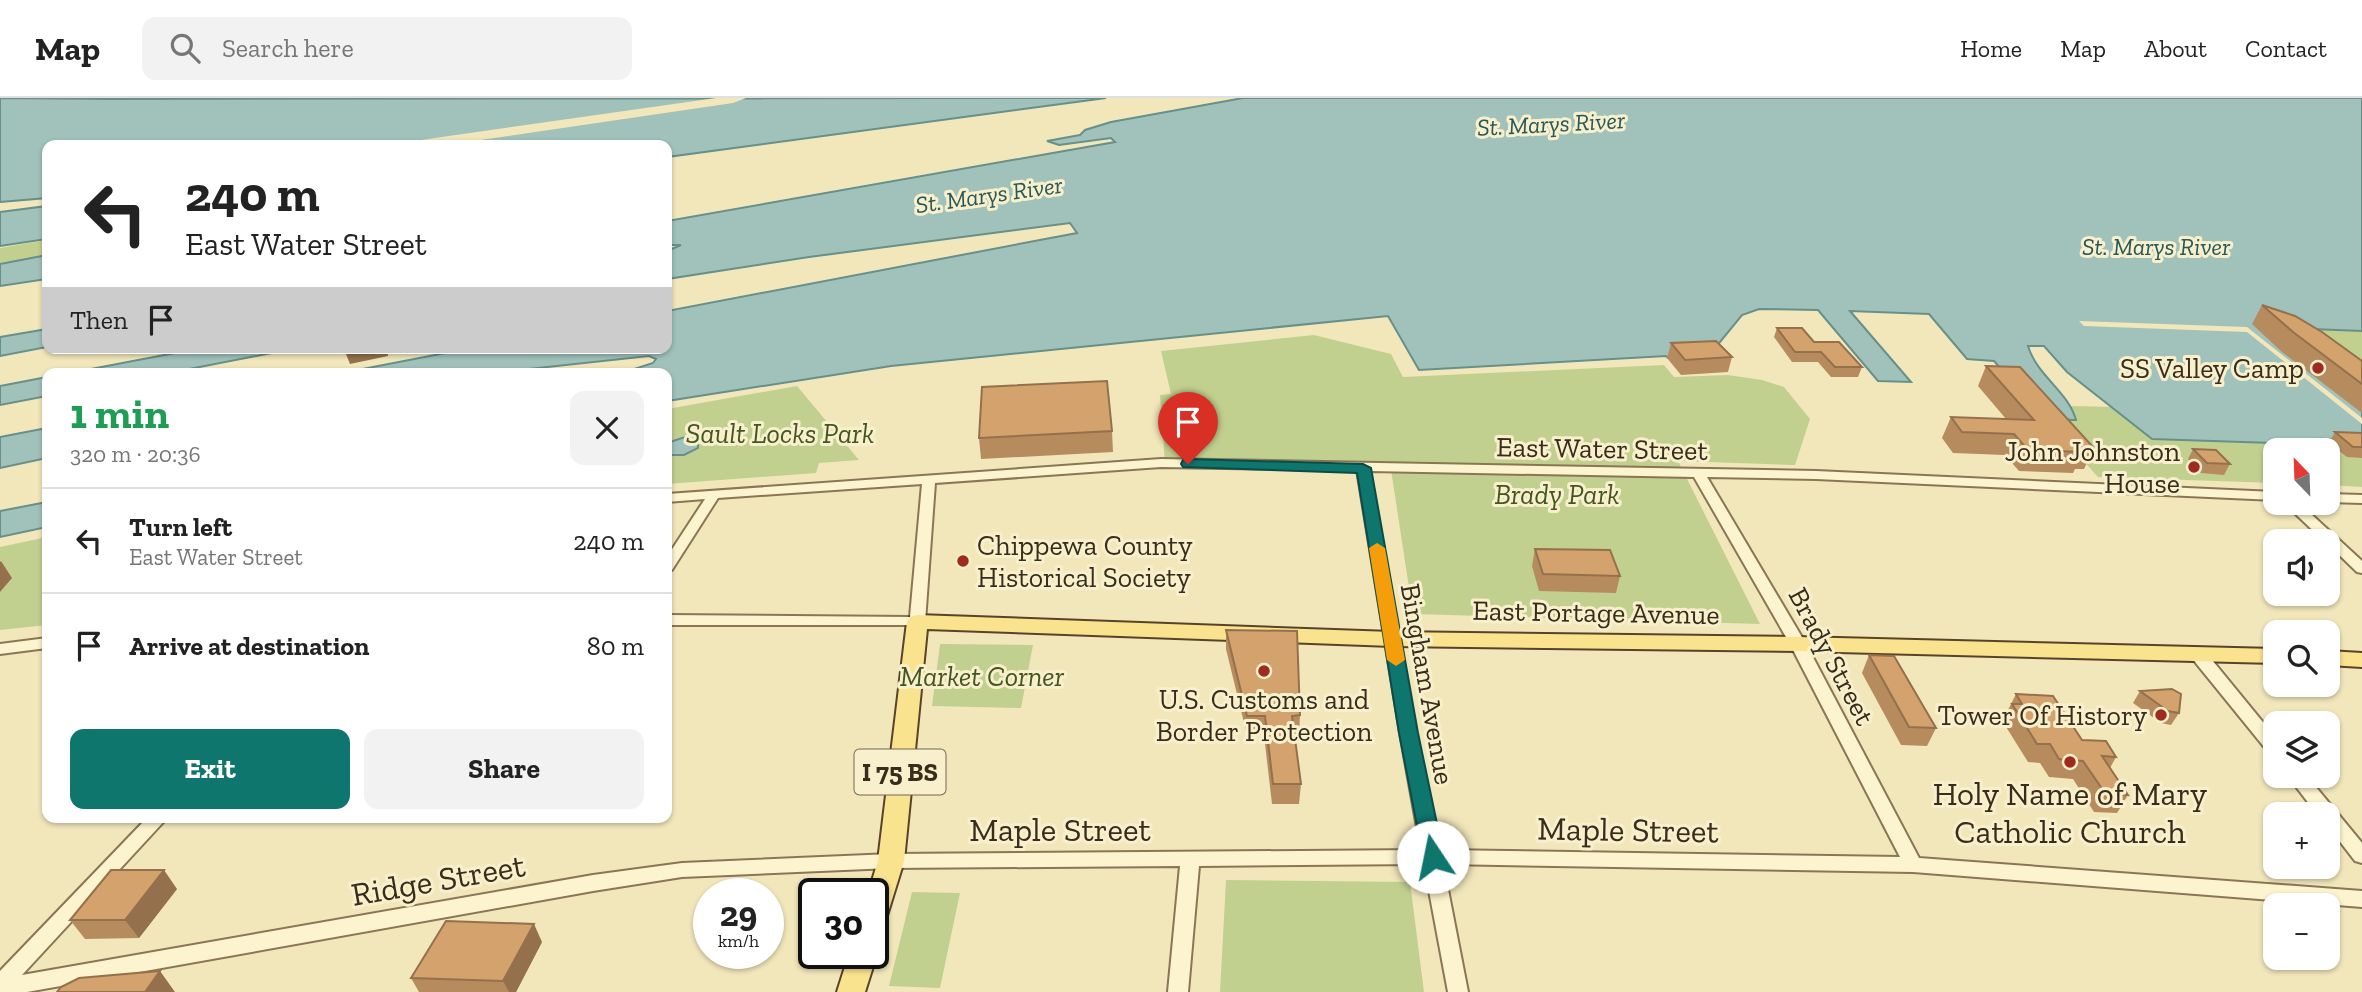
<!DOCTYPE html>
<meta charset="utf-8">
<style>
body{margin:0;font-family:"Zilla Slab",serif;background:#f2f2f2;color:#222;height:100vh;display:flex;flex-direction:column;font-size:26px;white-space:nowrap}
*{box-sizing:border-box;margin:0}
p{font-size:23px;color:#767676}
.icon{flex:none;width:38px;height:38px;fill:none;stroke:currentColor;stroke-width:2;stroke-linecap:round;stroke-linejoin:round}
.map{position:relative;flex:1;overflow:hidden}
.drawer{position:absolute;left:42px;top:270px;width:630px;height:455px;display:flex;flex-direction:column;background:#fff;border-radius:14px;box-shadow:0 2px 5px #0004}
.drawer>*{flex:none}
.guide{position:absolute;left:42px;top:42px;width:630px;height:214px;border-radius:14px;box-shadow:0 2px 5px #0004;background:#fff;color:#222;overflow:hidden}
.needle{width:46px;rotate:337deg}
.tools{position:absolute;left:2263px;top:340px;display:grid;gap:14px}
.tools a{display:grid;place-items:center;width:77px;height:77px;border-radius:14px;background:#fff;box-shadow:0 2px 5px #0004;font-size:35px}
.speed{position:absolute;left:693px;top:780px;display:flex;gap:14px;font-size:35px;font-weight:700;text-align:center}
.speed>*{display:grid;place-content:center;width:91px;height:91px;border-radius:50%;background:#fff;box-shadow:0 2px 5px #0004;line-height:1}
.speed small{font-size:18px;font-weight:400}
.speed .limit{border:4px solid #111;border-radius:10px;background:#fff;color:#111}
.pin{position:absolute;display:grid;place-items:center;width:60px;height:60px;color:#fff;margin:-72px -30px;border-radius:50% 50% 50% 0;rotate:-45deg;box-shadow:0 0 7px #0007}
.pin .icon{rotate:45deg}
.me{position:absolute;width:77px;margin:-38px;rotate:349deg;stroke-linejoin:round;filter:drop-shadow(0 0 5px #0008)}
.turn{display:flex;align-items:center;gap:24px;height:147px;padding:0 28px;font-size:32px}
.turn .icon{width:91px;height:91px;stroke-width:2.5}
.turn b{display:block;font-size:49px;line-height:60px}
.then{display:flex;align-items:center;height:66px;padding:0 28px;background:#0003;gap:14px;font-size:26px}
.round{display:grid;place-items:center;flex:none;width:74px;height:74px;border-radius:14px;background:#f2f2f2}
.overview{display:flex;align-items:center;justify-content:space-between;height:119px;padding:0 28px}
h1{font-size:42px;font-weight:700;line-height:52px;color:#1e9e55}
.button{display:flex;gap:14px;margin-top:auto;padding:14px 28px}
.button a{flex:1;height:80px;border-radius:14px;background:#0f766e;color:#fff;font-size:28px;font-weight:700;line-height:80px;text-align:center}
.button a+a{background:#f2f2f2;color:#222}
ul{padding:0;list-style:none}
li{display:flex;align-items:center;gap:21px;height:105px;padding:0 28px;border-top:2px solid #e0e0e0}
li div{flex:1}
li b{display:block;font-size:26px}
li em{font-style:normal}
header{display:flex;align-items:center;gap:42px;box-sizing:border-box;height:98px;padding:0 35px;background:#fff;border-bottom:2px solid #e0e0e0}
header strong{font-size:33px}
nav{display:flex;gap:38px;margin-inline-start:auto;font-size:24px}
.search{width:490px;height:63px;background:#f2f2f2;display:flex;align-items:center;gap:18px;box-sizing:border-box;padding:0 24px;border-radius:14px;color:#767676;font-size:26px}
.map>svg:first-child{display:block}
</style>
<header>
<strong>Map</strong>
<div class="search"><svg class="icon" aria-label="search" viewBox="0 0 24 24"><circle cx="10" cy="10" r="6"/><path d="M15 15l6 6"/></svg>Search here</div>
<nav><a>Home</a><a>Map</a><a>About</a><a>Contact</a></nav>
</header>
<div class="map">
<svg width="2362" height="894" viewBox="0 0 2362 894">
<rect width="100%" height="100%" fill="#f2e7bb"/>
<path fill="#c2d08f" d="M47,142V157L0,166V150Z
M2283,230L2362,233V286Z
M1314,237L1391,256L1403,279L1664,267L1674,279L1728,277L1762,282L1784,289L1810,321L1795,367L1678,363L1760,526L1413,516L1390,365H1165L1160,297L1171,296L1161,253Z
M797,288L859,362L819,365L816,375L667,386V311Z
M2020,292L2045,304L2072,308L2114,309L2152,341L2327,347L2321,341L2362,343V389L2328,387V352H2275V385L2098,379Z
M47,439V527L0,532V449Z
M940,546L1033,547L1021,610L932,608Z
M1226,782L1410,784L1424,894H1220Z
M912,794L960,795L940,890L889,888Z"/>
<path fill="#a0c2bb" stroke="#67908a" stroke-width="2" d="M0,0L110,1L1106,0L667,59V47H47V100L0,104Z
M1243,0H2362V233L2285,230L2362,286V343L2322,341L2329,347L2152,341L2067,274L2044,248H2028C2037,278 2068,293 2076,322C2035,324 2019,291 1994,263L1967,261L1929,216L1850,213L1911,284L1878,283L1818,212L1759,211L1742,217L1711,255L1668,260L1666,258L1419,272L1388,218L891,268L667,303V275H622L653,265L656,261L649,258L493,275H342L471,250H667V213L1077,135L1070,125L809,159L667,181V153L681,147H667V123L1115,44L1111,40L1059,47L1047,43L1080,37L1085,32L1111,24Z
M47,108V141L0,148V114Z
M47,157V181L0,188V166Z
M47,231V249L0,258V239Z
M201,250H297L169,275H70Z
M47,279V298L0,307V288Z
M47,330V360L0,370V339Z
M685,339L698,344V350L684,357H667V345Z
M47,404V429L0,439V413Z"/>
<path fill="#f2e7bb" d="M716,0H746L733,5L446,47H386Z
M2079,223L2247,229L2362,320V326L2247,234L2084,228Z"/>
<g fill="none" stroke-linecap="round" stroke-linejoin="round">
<defs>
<path id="minor" d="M1161,361L1816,373L2275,394V402L1816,381L1707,379L1806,546L1919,760L2362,793V809L1913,774L1443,766L1468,894H1448L1424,766L1199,768L1188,894H1168L1180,768L891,770L682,779L593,793L27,894H0V873L148,719H168L22,877L593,777L682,765L891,756L1421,752L1400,635L1357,372L1161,369L935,385L925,524L922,527H667V517L910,519L922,386L718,400L672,472L667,473V459L705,401L667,404V396ZM1370,373L1694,379L1790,546L1900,759L1440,752L1416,635Z
M2328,396L2362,397V405L2328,404Z
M2283,404H2298L2362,463V475L2357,474L2328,446V443H2324Z
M47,540V550L0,556V546Z
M2197,550L2203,551L2275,639V657L2269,655L2191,559L2189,555L2191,551Z
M2287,677H2306L2362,745V765L2355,763L2328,728V716H2317Z"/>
<path id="major" d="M917,517L1392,534L1798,539L2275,551V565L1798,553L1392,548L927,531L904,763L886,821L882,829L873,832V796H868L878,763L907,524L910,519Z
M2328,553L2362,555V569L2328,567Z
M873,849L877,856L865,894H837L849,856H873Z"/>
</defs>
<use href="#minor" stroke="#8a7654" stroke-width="4"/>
<use href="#major" stroke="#574329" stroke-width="4"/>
<use href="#minor" fill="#fcf3cf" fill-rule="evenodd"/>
<use href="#major" fill="#fae38e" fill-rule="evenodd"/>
</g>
<path fill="#b68b5e" d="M2262,207L2362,263V315L2282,254L2252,226Z
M1777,230L1814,244L1862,269L1858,279H1831L1818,264H1792L1774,239Z
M1671,245L1732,259L1728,274L1681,277L1667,260Z
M1986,268L2094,350L2084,371H2075L2073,375L2019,373L2005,357L1953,355L1942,340L1951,319L2006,321L1978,288Z
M1112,333L1113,354L981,361L979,340Z
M2335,334L2362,335V360L2347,359L2329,345Z
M2193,351L2230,366L2224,377L2201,375L2188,361Z
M1535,451L1620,478L1616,495L1539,493L1532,468Z
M1226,532L1300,617L1299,637H1295L1301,686L1299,706H1272L1264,637H1247L1226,551Z
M1869,557L1936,630L1927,648L1901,647L1862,575Z
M2140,593L2179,615L2171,627L2161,625L2133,605Z
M2016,596L2082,642L2116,659L2110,670L2128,697L2117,715L2094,714L2073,681L2049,679L2040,665L2028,664L2003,624L2007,615V614Z
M177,791L139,840L85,841L70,822Z
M542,844L516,894H419L411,880Z"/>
<path fill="#94714c" d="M348,250H387L388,258L350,266L344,251Z
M1,463L12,480L0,494V464Z
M164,772L177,791L139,840L125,822Z
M534,826L542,844L516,894H509L503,883Z
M160,873L175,894H145Z"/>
<path fill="#d4a26d" stroke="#94714c" stroke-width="2" d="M363,44L364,47H344Z
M2262,207L2295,218L2322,234L2362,263V286L2293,234Z
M1777,230H1802L1814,244H1839L1862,269H1835L1821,254H1795Z
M1716,243L1732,259L1685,262L1671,245Z
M1986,268L2020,269L2094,350L2079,349L2083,354L2028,352L2014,336L1962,334L1951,319L2034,322Z
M1107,283L1112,333L979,340L982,289Z
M2335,334L2362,335V349H2353Z
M2193,351L2216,352L2230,366L2207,365Z
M1535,451L1610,452L1620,478L1543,476Z
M1226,532L1297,533L1300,617L1292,618L1301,686H1273L1265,618H1247Z
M1869,557L1894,558L1936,630L1909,629Z
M2172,591L2181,596L2179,615L2168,613L2140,593Z
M2016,596L2053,598L2082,642L2106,643L2116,659L2102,658L2128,697L2105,695L2083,663L2059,661L2050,646H2037L2012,606H2022Z
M111,772H164L125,822H70Z
M446,823L534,826L503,883L411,880Z
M160,873L145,894H57L61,889L79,880Z"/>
<path fill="#0f766e" stroke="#0a4d48" stroke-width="2" d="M1188,361L1363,366L1371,370L1418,635L1444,759L1441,765L1433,767L1426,765L1423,759L1399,635L1357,375L1183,369L1181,366L1183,362Z"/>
<path fill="#f59e0b" d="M1377,445L1385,450L1405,562L1396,568L1387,562L1369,450Z"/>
<g fill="#9f2a1e" stroke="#f8f0cc" stroke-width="2.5">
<circle cx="2318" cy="270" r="7"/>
<circle cx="2194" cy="369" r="7"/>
<circle cx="963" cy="463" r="7"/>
<circle cx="1264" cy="573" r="7"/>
<circle cx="2161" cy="617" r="7"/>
<circle cx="2070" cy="664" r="7"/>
</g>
<g text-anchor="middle" stroke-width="6" stroke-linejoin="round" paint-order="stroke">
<g font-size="24" font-style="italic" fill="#285859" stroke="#f8f0cc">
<text transform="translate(1551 26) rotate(-3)" y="8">St. Marys River</text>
<text transform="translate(989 97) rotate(-8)" y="8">St. Marys River</text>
<text x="2156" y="157">St. Marys River</text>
</g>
<rect fill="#f8f0cc" stroke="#72674f" stroke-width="2" x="854.5" y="651.5" width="91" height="45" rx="5"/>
<g font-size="26" font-weight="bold" fill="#382c1a">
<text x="900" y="683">I 75 BS</text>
</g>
<g font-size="28" fill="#382c1a" stroke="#f8f0cc" text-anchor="end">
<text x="2304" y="280">SS Valley Camp</text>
<text x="2180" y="363">John Johnston<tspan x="2180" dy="32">House</tspan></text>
<text x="977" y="457" text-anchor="start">Chippewa County<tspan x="977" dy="32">Historical Society</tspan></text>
<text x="1264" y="611" text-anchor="middle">U.S. Customs and<tspan x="1264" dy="32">Border Protection</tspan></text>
<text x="2147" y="627">Tower Of History</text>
</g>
<g font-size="28" font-style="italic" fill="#43561f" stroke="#f8f0cc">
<text x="780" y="345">Sault Locks Park</text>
<text x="1557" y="406">Brady Park</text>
<text x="982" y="588">Market Corner</text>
</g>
<g font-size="28" fill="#382c1a" stroke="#f8f0cc">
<text transform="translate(1602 350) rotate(1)" y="10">East Water Street</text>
<text transform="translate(1596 514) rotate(1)" y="10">East Portage Avenue</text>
<text transform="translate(1832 558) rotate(62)" y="10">Brady Street</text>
<text transform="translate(1428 586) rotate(80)" y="10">Bingham Avenue</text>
</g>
<g font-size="33" fill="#382c1a" stroke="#f8f0cc">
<text x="2070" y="707">Holy Name of Mary<tspan x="2070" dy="38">Catholic Church</tspan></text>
</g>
<g font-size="33" fill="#382c1a" stroke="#f8f0cc">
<text x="1060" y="743">Maple Street</text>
<text transform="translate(1628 731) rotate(1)" y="12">Maple Street</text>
<text transform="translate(438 781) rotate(-10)" y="12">Ridge Street</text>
</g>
</g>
</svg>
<div class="tools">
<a><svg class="needle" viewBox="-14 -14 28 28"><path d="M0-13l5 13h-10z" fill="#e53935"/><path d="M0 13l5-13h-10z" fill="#767676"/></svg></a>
<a><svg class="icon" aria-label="sound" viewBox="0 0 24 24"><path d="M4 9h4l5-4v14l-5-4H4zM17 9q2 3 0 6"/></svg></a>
<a><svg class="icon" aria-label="search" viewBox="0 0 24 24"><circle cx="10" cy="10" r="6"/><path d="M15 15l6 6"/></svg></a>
<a><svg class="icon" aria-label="layers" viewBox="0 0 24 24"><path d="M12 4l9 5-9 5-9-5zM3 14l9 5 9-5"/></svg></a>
<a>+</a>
<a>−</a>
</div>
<div class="speed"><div>29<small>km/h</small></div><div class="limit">30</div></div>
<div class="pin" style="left:1188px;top:366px;background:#d93025"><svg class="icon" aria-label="arrive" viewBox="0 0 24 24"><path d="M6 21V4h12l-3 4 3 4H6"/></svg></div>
<svg class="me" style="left:1433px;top:759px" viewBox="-20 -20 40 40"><circle r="19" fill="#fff"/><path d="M0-13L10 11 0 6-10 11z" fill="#0f766e"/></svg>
<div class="guide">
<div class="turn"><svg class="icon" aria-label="left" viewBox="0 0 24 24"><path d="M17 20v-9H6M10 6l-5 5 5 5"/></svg><div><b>240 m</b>East Water Street</div></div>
<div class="then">Then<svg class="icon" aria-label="arrive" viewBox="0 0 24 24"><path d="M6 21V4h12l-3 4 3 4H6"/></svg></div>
</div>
<section class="drawer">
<div class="overview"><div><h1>1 min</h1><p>320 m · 20:36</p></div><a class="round"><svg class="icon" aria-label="close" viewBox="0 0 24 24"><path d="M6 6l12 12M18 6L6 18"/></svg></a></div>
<ul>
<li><svg class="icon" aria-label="left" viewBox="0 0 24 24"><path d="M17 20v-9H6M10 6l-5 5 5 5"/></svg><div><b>Turn left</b><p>East Water Street</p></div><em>240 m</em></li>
<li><svg class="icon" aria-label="arrive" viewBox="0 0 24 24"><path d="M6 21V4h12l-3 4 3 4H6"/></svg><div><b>Arrive at destination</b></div><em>80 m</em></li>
</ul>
<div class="button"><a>Exit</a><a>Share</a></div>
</section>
</div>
